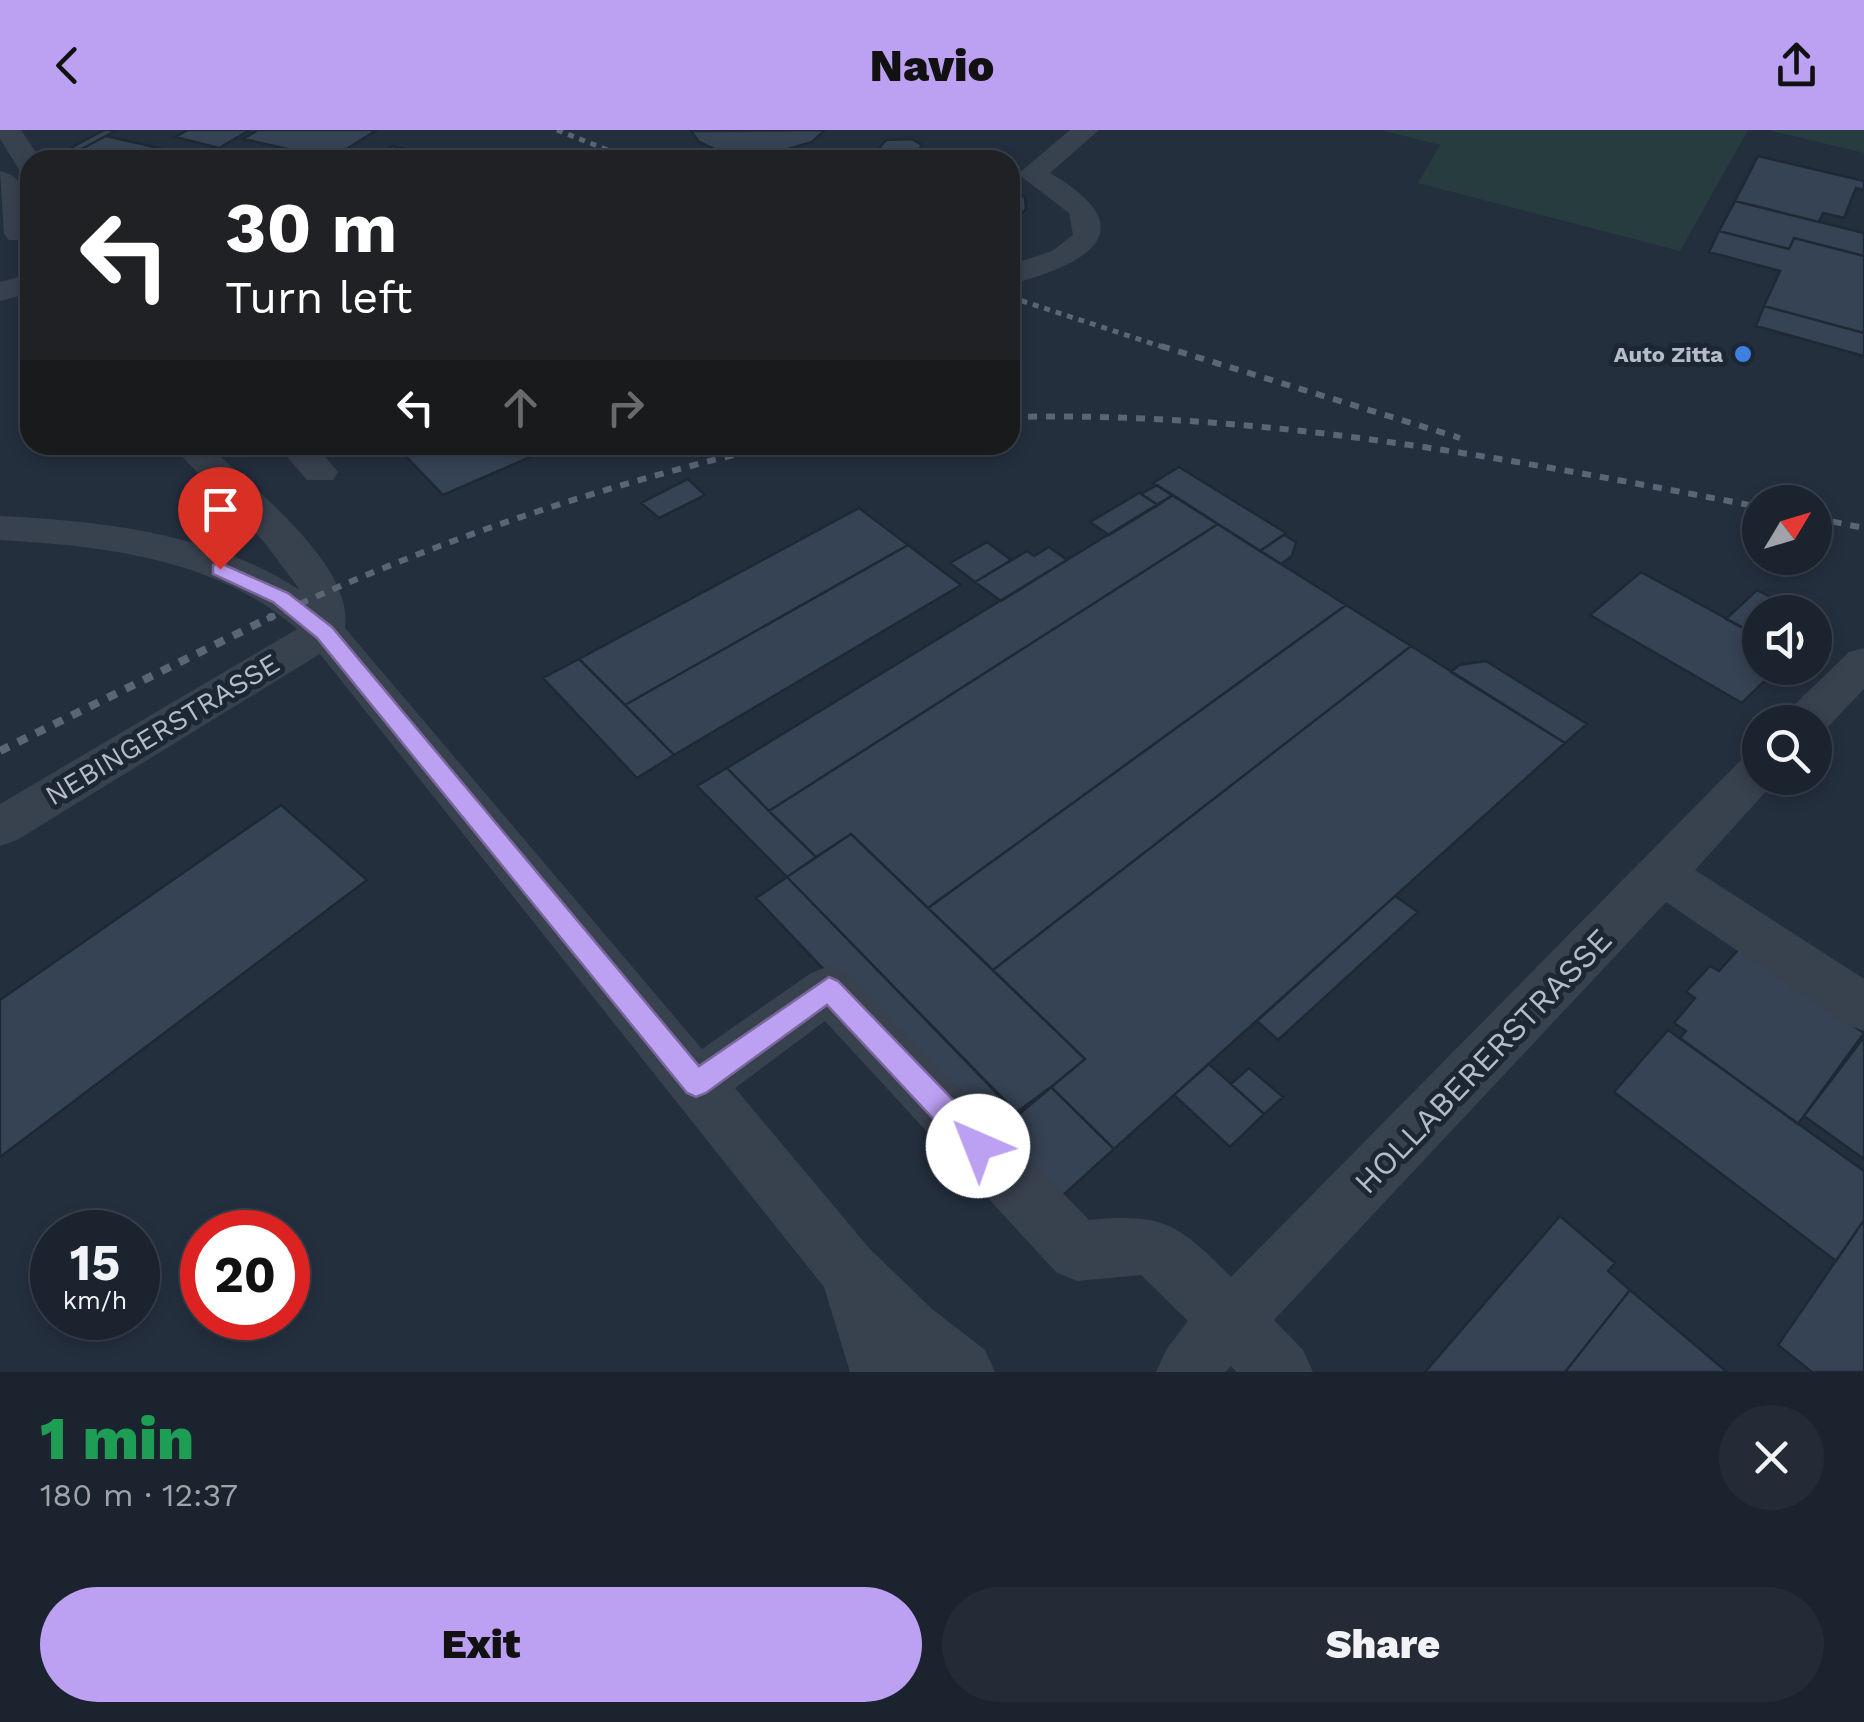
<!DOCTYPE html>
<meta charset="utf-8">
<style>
body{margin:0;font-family:"Work Sans",sans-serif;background:#242b36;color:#f1f3f6;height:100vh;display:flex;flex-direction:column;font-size:38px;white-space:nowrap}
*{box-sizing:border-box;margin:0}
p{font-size:32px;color:#a0a4aa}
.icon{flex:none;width:55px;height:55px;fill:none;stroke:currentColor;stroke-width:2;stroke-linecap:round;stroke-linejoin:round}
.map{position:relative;height:1242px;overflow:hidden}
.sheet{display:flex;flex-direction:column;background:#1b232e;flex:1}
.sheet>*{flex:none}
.top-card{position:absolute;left:20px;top:20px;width:1000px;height:305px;border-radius:30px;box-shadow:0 5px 15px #0003,0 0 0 2px #39404a;background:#202124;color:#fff;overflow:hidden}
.needle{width:65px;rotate:52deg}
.tools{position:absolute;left:1742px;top:355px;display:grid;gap:20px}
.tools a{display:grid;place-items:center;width:90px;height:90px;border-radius:50%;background:#1b232e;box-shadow:0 5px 15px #0003,0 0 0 2px #39404a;font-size:50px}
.speed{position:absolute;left:30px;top:1080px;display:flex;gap:20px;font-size:50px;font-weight:700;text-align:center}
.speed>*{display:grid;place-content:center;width:130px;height:130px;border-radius:50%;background:#1b232e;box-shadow:0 5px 15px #0003,0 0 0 2px #39404a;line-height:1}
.speed small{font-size:25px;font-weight:400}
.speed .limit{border:15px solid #d22;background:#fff;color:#111}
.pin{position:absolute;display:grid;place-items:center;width:85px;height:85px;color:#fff;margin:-102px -42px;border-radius:50% 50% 50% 0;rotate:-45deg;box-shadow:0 0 10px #0007}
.pin .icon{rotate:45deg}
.me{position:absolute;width:110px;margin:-55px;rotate:316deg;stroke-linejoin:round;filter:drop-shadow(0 0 8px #0008)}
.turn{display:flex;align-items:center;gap:35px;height:210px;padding:0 40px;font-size:45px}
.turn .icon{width:130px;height:130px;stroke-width:2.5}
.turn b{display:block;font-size:70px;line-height:85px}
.lanes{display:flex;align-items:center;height:95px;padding:0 40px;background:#0003;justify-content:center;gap:50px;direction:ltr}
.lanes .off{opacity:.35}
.round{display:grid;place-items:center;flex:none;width:105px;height:105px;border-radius:52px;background:#242b36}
.headline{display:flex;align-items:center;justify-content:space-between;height:170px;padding:0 40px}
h1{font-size:60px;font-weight:800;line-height:75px;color:#1e9e55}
.cta{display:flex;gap:20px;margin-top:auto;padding:20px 40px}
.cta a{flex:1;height:115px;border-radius:60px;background:#bca0f2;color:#111;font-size:40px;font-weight:800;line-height:115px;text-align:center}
.cta a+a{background:#242b36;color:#f1f3f6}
header{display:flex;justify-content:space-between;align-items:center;height:130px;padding:0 40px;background:#bca0f2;color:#111;font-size:45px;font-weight:800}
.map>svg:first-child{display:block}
</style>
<header><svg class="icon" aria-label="back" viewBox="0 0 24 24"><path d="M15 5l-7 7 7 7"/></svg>Navio<svg class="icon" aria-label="share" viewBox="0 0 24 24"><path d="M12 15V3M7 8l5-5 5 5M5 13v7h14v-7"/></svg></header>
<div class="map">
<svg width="1864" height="1242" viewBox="0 0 1864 1242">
<rect width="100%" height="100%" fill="#242f3e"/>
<path fill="#263c3f" d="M1381,0H1748L1680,121L1418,53L1440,15Z
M1769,0H1864V23Z"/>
<path fill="#364354" stroke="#1f2835" stroke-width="2.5" d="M104,0H117L76,22L67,20Z
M188,0H250L219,18L175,7Z
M258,0H377L340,23L324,20L315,25L243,9Z
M825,0L812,12L768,25L716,20L699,12L691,1Z
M106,6L198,27L61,30Z
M912,9L922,15L915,26L897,29L877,21L886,10Z
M392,16L439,26L433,30H371Z
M1758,26L1864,51V60L1856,58L1844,88L1823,83L1819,92L1735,71Z
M1010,54L1025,68L1026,79L1010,95Z
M1735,71L1864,103V126L1794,108L1789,119L1719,101Z
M1719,101L1789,119L1794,108L1864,126V203L1764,176L1780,141L1709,122Z
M1764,176L1864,203V226L1756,196Z
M395,315H537L544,321L443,365Z
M1179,337L1286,403L1260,421L1153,353Z
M688,349L705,365L659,388L641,373Z
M1157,355L1173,365L1158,375L1141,364Z
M1139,363L1158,375L1109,405L1090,392Z
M1173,365L1218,394L769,681L727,638Z
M859,378L908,415L625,575L579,529Z
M1218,394L1346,475L928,778L851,704L816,727L769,681Z
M1284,405L1296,412L1292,426L1281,434L1260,421Z
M987,412L1011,430L975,452L950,433Z
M908,415L961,455L674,625L625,575Z
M1049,417L1067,430L1001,471L975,452L1027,421L1034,426Z
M1641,442L1760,507V538H1778L1742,573L1590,485Z
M1757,460L1800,482H1760V507L1726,489Z
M1346,475L1411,516L993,840L928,778Z
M1411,516L1565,613L1114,1019L1051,957L1085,929L993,840Z
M579,529L625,575L674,625L637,648L543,548Z
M1486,531L1587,594L1565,613L1451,542L1459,535Z
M727,638L769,681L816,727L787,747L697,656Z
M281,675L367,750L0,1027V870Z
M851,704L1085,929L1018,985L787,747Z
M787,747L1015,981L983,1007L756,768Z
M1395,766L1418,782L1278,910L1257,891Z
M1739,819L1864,903L1798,994L1680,908L1686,901L1674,893L1695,868L1686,862L1710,836L1719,841Z
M1668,900L1864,1041V1090L1836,1131L1614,962Z
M1864,907V1029L1804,986Z
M1209,934L1264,984L1230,1017L1174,965Z
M1249,938L1283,967L1264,984L1231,954Z
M1051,957L1114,1019L1050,1077L983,1007Z
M1560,1086L1615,1133L1608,1141L1630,1160L1565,1242H1425Z
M1864,1090V1242H1812L1778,1215Z
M1630,1160L1727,1242H1565Z"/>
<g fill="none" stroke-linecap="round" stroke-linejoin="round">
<path fill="#38414e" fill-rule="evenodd" d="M0,0H21L41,30H30V43L20,41L0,9Z
M1070,0H1099L1050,43C1148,100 1087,135 1010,154V135L1052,121L1073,105L1069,83L1018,44Z
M0,41C32,48 31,84 29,110H9L4,104Z
M30,144V163L0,171V152Z
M171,315H209C251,358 354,433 345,498L702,919L811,843L829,836L847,843L1089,1090C1165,1083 1178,1094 1231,1147L1744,627L1760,622V648H1778L1695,740L1864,849V901L1845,894L1666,772L1274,1190L1303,1220L1313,1242H1237L1231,1236L1225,1242H1156L1166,1220L1188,1191L1141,1145L1077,1151L1056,1142L825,891L735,958L869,1118L932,1179L985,1220L995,1242H850L824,1157L320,524L17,710L0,716V674L297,499C215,428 104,416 0,410V386C102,391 212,403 300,460L264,412Z
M277,315H315L338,342L333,350H307Z
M1864,518V559L1821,604L1815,605V592H1783L1789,580L1849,522Z"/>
<path stroke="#5a6575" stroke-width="5" stroke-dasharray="6 6" stroke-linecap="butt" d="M557,0L633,30
M1010,167L1169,219"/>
<path stroke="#5a6575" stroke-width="6" stroke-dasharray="9 9" stroke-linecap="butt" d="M1161,216L1460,308
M1010,287C1268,281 1508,329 1760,377
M1815,388L1864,398
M267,489C431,412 599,356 775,315"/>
<path stroke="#5a6575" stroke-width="8" stroke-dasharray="10 10" stroke-linecap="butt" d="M0,621L273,486"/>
</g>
<path fill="#bca0f2" stroke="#7a689d" stroke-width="2.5" d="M220,433L288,463L332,497L699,936L829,847L838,851L988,1006L992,1016L988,1026L978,1030L968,1026L827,875L706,963L696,967L687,963L317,508L273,472L213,444V435Z"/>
<circle fill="#3f7fe0" stroke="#1d2633" stroke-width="4" cx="1743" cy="224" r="10"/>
<g text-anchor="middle" stroke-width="10" stroke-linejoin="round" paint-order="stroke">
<g font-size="22" font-weight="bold" fill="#b4bcc9" stroke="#1d2633" text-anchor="end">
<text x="1723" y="232">Auto Zitta</text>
</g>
<g font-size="28" fill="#b4bcc9" stroke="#1d2633">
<text transform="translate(162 599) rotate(-31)" y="10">NEBINGERSTRASSE</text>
</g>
<g font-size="32" fill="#b4bcc9" stroke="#1d2633">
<text transform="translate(1483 931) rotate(-46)" y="11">HOLLABERERSTRASSE</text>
</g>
</g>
</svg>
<div class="tools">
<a><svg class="needle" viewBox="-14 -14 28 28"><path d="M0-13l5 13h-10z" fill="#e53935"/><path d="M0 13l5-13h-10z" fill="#a0a4aa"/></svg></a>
<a><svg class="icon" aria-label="sound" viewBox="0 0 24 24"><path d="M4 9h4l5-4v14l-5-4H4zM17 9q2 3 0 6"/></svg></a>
<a><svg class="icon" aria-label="search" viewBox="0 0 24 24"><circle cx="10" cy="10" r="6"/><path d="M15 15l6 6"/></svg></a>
</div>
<div class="speed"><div>15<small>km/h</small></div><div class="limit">20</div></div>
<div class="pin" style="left:220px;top:439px;background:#d93025"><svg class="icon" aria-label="arrive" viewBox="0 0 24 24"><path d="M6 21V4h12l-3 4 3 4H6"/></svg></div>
<svg class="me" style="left:978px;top:1016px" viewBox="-20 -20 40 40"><circle r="19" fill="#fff"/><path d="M0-13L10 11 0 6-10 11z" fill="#bca0f2"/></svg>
<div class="top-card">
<div class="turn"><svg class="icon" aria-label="left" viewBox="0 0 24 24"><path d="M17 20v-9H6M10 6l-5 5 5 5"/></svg><div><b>30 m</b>Turn left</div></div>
<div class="lanes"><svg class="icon" aria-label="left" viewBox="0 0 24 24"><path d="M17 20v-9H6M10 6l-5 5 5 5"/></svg><svg class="icon off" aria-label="ahead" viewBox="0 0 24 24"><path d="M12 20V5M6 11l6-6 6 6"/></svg><svg class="icon off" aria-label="right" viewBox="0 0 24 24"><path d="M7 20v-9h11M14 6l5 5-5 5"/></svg></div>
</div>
</div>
<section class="sheet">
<div class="headline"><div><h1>1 min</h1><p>180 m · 12:37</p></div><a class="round"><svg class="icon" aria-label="close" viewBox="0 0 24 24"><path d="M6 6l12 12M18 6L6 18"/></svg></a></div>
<div class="cta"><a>Exit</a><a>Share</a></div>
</section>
